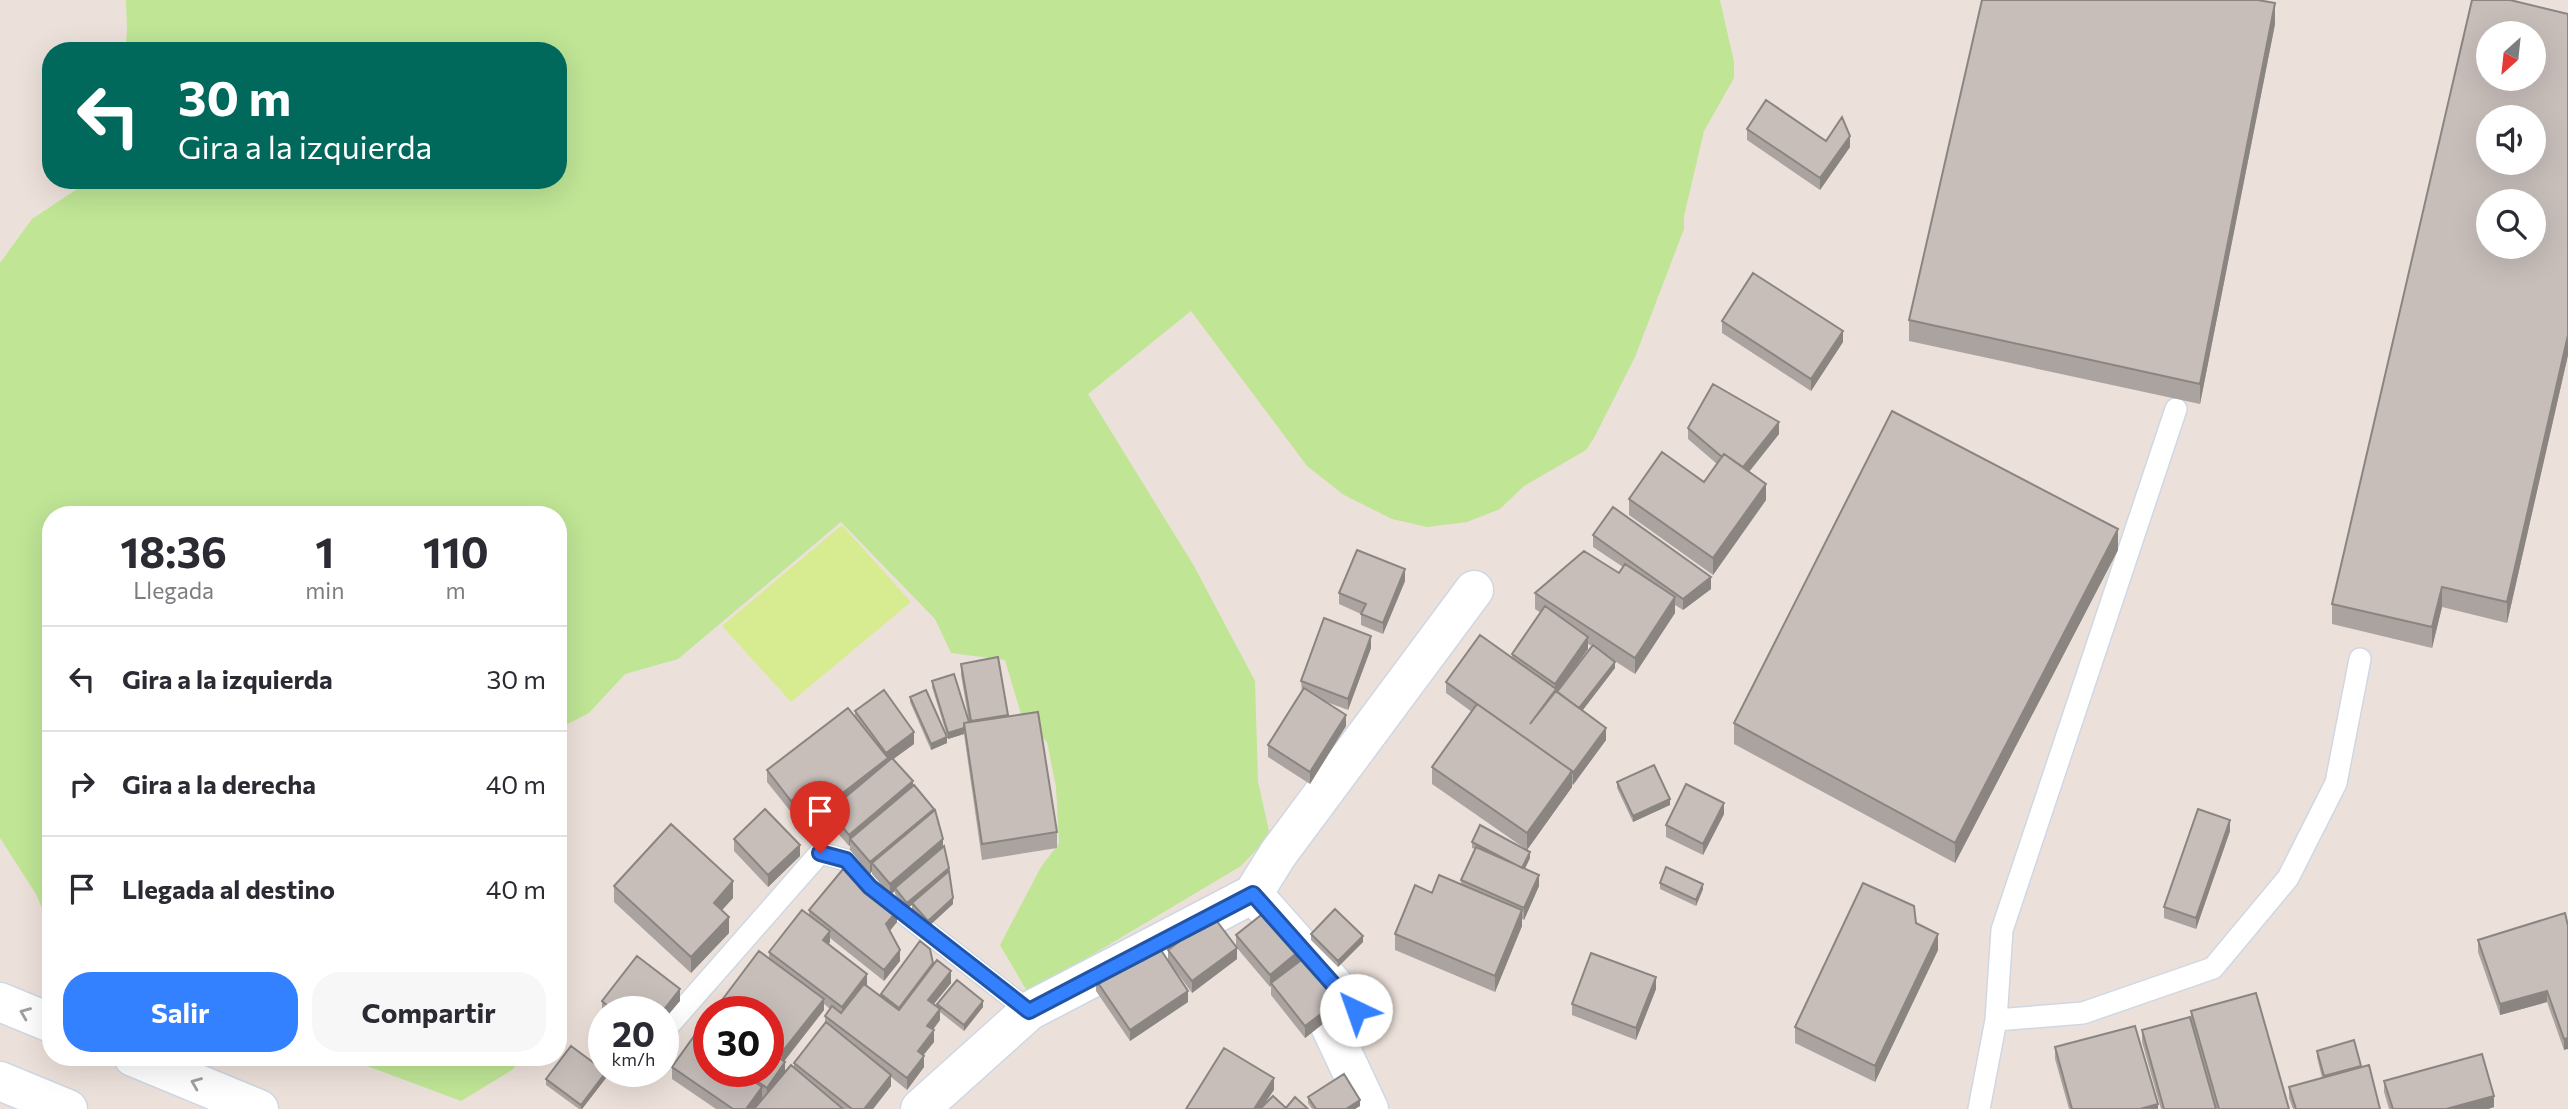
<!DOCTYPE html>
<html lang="es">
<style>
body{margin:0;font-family:Commissioner,sans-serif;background:#f7f7f7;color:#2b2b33;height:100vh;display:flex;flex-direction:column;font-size:26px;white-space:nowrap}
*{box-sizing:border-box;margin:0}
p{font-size:23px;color:#7c7c81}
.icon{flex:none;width:38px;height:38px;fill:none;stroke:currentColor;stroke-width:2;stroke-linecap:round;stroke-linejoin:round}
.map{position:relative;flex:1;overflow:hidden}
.panel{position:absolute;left:42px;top:506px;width:525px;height:560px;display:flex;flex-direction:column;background:#fff;border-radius:28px;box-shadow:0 7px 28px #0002}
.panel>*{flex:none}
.banner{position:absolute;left:42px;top:42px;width:525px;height:147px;border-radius:28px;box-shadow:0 7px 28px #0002;background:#00695c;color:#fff;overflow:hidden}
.needle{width:46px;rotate:207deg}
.fabs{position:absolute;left:2476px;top:21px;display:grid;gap:14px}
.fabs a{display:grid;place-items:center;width:70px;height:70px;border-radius:50%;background:#fff;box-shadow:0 7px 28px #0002;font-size:35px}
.speed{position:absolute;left:588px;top:996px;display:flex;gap:14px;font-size:35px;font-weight:700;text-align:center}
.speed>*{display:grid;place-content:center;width:91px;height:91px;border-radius:50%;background:#fff;box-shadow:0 7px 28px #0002;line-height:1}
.speed small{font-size:18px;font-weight:400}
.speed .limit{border:10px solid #d22;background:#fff;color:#111}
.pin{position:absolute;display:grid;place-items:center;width:60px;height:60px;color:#fff;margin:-72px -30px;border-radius:50% 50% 50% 0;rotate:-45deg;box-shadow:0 0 7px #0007}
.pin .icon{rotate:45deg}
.me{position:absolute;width:77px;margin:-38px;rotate:318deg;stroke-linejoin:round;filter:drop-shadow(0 0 5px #0008)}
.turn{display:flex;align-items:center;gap:24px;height:147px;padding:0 21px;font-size:32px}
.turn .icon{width:91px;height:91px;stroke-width:2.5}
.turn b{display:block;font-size:49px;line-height:60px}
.eta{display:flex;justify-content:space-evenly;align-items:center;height:119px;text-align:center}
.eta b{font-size:42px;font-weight:700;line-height:49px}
.primary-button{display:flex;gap:14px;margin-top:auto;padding:14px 21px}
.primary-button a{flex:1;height:80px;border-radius:28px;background:#3481ff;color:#fff;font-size:28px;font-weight:700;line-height:80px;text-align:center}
.primary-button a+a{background:#f7f7f7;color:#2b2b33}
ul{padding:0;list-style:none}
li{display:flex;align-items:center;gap:21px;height:105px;padding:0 21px;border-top:2px solid #e1e1e2}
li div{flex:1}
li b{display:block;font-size:26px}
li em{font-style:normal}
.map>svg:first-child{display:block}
</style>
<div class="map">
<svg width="2568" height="1109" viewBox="0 0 2568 1109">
<rect width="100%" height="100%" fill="#ece1da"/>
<path fill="#bfe595" d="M126,0H1720L1734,62V78L1704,131L1684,216V229L1635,357L1594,438L1586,450L1524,486L1500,509L1467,522L1427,527L1392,519L1344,495L1307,466L1191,311L1088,394L1194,566L1255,681L1258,781L1270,836L1241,866L1028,993L1000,945L1041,867L1059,843L1056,787L1047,742L1021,714L1005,660L951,653L935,619L841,522L678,659L625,674L589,713L558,729V514H51V929L36,894L0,838V263L32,219L77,189L85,180H558V51H125L127,31Z
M343,1057H523L512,1070L461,1101Z"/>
<path fill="#d7ec90" d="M842,525L911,602L791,702L722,626Z"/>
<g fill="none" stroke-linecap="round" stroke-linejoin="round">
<defs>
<path id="lane" d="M1996,1020L2083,1013L2213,968L2288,878L2336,783L2360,659
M663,1032L820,853L846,860L870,887L1029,1011
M1979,1109L1996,1020L2002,930L2176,409"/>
<path id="street" d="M1253,894L1356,1010L1330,1026L1369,1109
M920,1109L1029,1011L1253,894L1278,854L1474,590"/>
<path id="secondary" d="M0,1002L51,1023
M133,1057L259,1109
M0,1081L68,1109"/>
</defs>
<use href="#lane" stroke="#cfd7e3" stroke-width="24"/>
<use href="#street" stroke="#cfd7e3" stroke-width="41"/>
<use href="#secondary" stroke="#cfd7e3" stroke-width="41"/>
<use href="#lane" stroke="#fff" stroke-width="21"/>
<use href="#street" stroke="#fff" stroke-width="38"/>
<use href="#secondary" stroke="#fff" stroke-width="38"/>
</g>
<path fill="#aba3a0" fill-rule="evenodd" d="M2568,14V355L2507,623L2442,607L2432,648L2332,624V604Z
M2275,24L2200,404L1909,341V320Z
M1747,129L1826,141L1850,147L1820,190L1747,140Z
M1722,321L1843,342L1811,391L1722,333Z
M1688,428L1779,434L1749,472L1766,500L1713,575L1629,515V499L1704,482L1717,464L1688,439Z
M1593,535L1711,589L1683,610L1675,605V613L1635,674L1607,656L1615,668L1582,711L1606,740L1573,785L1572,784V787L1527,850L1432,784V767L1472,712L1446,693V682L1512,658V654L1541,613L1535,609V593L1619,573L1623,567L1593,547ZM1588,644L1592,646L1557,692L1588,649Z
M2118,550L1955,863L1734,744V723Z
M1405,581L1383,634L1361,625V614L1339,604V593Z
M1371,648L1348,710L1324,701L1346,726L1310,784L1268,757V745L1302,692L1301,681Z
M998,657L1008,716L1057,832V848L982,860L964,734L948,739L932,687V681L969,722L961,675V664Z
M910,697L947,743L931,750L910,702Z
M855,711L914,744L893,759L913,786L934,811L949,871L953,904L928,927L912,909V904L907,909L895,894V891L890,895L872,874V871L870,874L850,850V845L849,846L829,823V815L822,821L807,801L791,812L767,782V770L855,717Z
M1617,782L1670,805L1633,822L1617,788Z
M1724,814L1703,855L1666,837V825Z
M2230,831L2196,929L2164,918V907Z
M734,839L800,856L768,887L734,851Z
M1472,842L1530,858L1525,869L1539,886L1524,920L1522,919V926L1495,992L1395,950V934L1432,893L1461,884V880L1475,849L1472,848Z
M1660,883L1703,889L1696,906L1660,889Z
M614,886L733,898L722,910L729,933L691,973L614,902Z
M809,910L897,922L890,931L900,961L884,981L830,938V942L829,944L867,986L881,997V994L933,965L951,983L934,1004L937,1007V1004L983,1007L964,1031L940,1012V1020L933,1030L934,1042L923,1055L924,1067L907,1090L891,1077V1086L873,1109H716L672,1079V1067L709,1071H768V1012H711L719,1009V1004L769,958V952L809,916ZM824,1004L830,1009L825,1016V1023L794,1063V1068L785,1072L784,1061L824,1010Z
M2565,913L2564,1050L2547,1002L2500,1015L2478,952V940Z
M1916,923L1938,950L1875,1082L1795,1043V1027Z
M1311,934L1363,942L1338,967L1311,940Z
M1236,935L1299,962L1338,1012L1305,1038L1271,995V986L1270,987L1237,948V959L1192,993L1173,967L1188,1002L1130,1041L1096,991V980L1168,960V950L1236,946Z
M1656,989L1636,1040L1572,1015V1004Z
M602,1001H680L663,1012H604V1014L602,1013Z
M2191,1011L2289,1109H2161L2142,1042V1030L2191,1023Z
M2055,1047L2158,1109H2069L2055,1059Z
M2317,1051L2361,1067L2380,1109H2293L2289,1098V1087L2322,1078L2317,1057Z
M606,1078L582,1109H579L546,1085V1079Z
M2384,1081L2494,1107L2488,1109H2389L2384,1092Z
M1308,1097L1360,1106L1355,1109H1312L1308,1103Z"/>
<path fill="#8b8582" d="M2275,3V24L2200,404V384Z
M1850,136V147L1820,190V178Z
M1843,331V342L1811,391V379Z
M2568,335V355L2507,623V602Z
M1779,422V434L1740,483V472Z
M1766,484V500L1713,575V558Z
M2118,529V550L1955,863V843Z
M1405,569V581L1383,634V623Z
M1711,577V589L1683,610V599Z
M2442,587V607L2432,648V627Z
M1675,597V613L1635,674V658Z
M1371,636V648L1348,710V699Z
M1588,637V649L1556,694L1530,724L1555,691V684Z
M1615,662V668L1579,715V709Z
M1346,715V726L1310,784V772Z
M964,728V734L948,739V733Z
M1606,728V740L1573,785V773Z
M914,732V744L888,763L829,811V815L822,821V809L886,760V753Z
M947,737V743L931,750V744Z
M1572,771V787L1527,850V833Z
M913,781V792L850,839V845L849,846V835Z
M807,790V801L791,812V801Z
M1670,799V805L1633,822V816Z
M1724,803V814L1703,855V844Z
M934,809V820L872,863V871L870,874V862Z
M2230,820V831L2196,929V918Z
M943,839V851L895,888V891L890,895V884Z
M800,845V856L768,887V875Z
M1530,852V858L1522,874V868Z
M949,868V874L907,909V903Z
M1539,875V886L1524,920V908Z
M733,881V898L714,919V903Z
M1703,884V889L1696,906V900Z
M953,898V904L928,927V921Z
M1522,910V926L1495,992V976Z
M897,911V922L886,935V924Z
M729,917V933L691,973V957Z
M830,931V942L823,952V940Z
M1938,934V950L1875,1082V1066Z
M1363,936V942L1338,967V961Z
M1237,948V959L1192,993V981Z
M900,950V961L884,981V970Z
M1299,951V963L1271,983L1270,987V975Z
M951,971V983L928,1011V1000Z
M867,974V985L842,1018V1007Z
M1656,977V989L1636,1040V1028Z
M680,989V1001L663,1021V1012H662Z
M1188,991V1002L1130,1041V1030Z
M2547,991V1002L2500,1015V1004Z
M824,999V1010L782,1064V1052Z
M983,1001V1007L964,1031V1025Z
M1338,1001V1012L1305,1038V1026Z
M940,1009V1020L927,1037V1026Z
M934,1030V1042L918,1062V1051Z
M2568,1038V1049L2564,1050V1039Z
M924,1056V1067L907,1090V1078Z
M785,1062V1073L767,1099V1088Z
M606,1072V1078L582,1109H581V1105Z
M891,1075V1086L873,1109H864Z
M1274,1078V1090L1261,1109H1254Z
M762,1087V1098L754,1109H746Z
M2494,1096V1107L2488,1109H2446Z
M1360,1100V1106L1355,1109H1346Z
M2158,1104V1109H2140Z"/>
<path fill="#c7beba" stroke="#8b8582" stroke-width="2" fill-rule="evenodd" d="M1982,0H2258L2275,3L2200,384L1909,320Z
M2472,0H2510L2568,14V335L2507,602L2442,587L2432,627L2332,604ZM2488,33H2534V79H2488ZM2488,117H2534V163H2488ZM2488,201H2534V247H2488Z
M1766,100L1826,141L1842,117L1850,136L1820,178L1747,129Z
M1753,273L1843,331L1811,379L1722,321Z
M1713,384L1779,422L1743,467L1724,454L1722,457L1688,428Z
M1892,411L2118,529L1955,843L1734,723Z
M1662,452L1704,482L1724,454L1766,484L1713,558L1629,499Z
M1613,507L1711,577L1683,599L1593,535Z
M1357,550L1405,569L1383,623L1361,614L1366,604L1339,593Z
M1584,551L1619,573L1625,564L1675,597L1635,658L1535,593Z
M1545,606L1588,637L1555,684L1512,654Z
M1324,618L1371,636L1348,699L1301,681Z
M1480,635L1556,689L1530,724L1556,691L1606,728L1573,773L1571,772L1572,771L1446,682Z
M1593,645L1615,662L1579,708L1557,692Z
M998,657L1008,715L971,721L961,664Z
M954,674L969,722L964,723V728L948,733L932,681Z
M1304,688L1346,715L1310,772L1268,745Z
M884,690L914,732L886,753L855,711Z
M926,690L947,737L931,744L910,697Z
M1477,704L1572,771L1527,833L1432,767Z
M848,708L888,758L822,809L807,790L791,801L767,770Z
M1038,712L1057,832L982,844L964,723Z
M892,758L913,781L849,835L829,811Z
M1654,765L1670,799L1633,816L1617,782Z
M1686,784L1724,803L1703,844L1666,825Z
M914,785L934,809L870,862L850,839Z
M765,809L800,845L768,875L734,839Z
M2198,809L2230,820L2196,918L2164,907Z
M935,810L943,839L890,884L872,863Z
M671,824L733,881L714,903L729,917L691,957L614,886Z
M1480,825L1530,852L1522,868L1472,842Z
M944,846L949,868L907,903L895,888Z
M1476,847L1539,875L1524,908L1461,880Z
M1666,867L1703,884L1696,900L1660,883Z
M844,868L897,911L886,924L900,950L884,970L809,910Z
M949,871L953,898L928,921L912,903Z
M1439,875L1522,910L1495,976L1395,934L1415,885L1432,893Z
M1863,883L1914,906L1916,923L1938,934L1875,1066L1795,1027Z
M1335,909L1363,936L1338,961L1311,934Z
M802,910L830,931L823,940L867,974L842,1007L769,952Z
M1265,912L1299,951L1270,975L1236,935Z
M2565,913L2568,926V1038L2564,1039L2547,991L2500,1004L2478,940Z
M1213,916L1237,948L1192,981L1168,950Z
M920,941L930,949L933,963L899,1008L881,994Z
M1155,941L1188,991L1130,1030L1096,980Z
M759,951L824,999L782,1052L768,1041V1012H729L719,1004Z
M1591,953L1656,977L1636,1028L1572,1004Z
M637,956L680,989L662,1012H615L602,1001Z
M1304,958L1338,1001L1305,1026L1271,983Z
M937,960L951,971L928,1000L940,1009L927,1026L934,1030L918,1051L924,1056L907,1078L825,1016L832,1006L841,1013L864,984L899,1010Z
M957,980L983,1001L964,1025L937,1004Z
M2256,993L2289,1109H2219L2191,1011Z
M715,1006L722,1012H711Z
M709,1015V1071H739L762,1087L746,1109H733L672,1067Z
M2190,1017L2216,1109H2164L2142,1030Z
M826,1022L891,1075L864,1109H852L794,1063Z
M2135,1026L2158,1104L2140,1109H2072L2055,1047Z
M2354,1040L2361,1066L2324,1076L2317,1051Z
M571,1046L606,1072L581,1105L546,1079Z
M1224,1048L1274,1078L1254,1109H1186Z
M768,1050L785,1062L767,1088L743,1071H768Z
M2482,1054L2494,1096L2446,1109H2393L2384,1081Z
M791,1065L843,1109H754Z
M2369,1065L2380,1109H2296L2289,1087Z
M1344,1074L1360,1100L1346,1109H1316L1308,1097Z
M1273,1096L1286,1108L1295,1097L1308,1109H1262L1261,1108Z"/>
<defs><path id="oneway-chevron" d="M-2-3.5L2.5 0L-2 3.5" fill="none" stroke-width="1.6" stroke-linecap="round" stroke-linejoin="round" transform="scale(1.75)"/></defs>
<g stroke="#9f9f9f">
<use href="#oneway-chevron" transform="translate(25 1013) rotate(-158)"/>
<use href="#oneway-chevron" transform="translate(196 1083) rotate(-158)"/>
</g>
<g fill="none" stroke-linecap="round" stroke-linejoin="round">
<defs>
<path id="route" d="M820,853L846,860L870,887L1029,1011L1253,894L1356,1010"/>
</defs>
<use href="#route" stroke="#2254a6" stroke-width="18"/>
<use href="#route" stroke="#3481ff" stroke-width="12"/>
</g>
</svg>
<div class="fabs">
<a><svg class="needle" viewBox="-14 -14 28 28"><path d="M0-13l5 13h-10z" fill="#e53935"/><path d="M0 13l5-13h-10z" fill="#7c7c81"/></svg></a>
<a><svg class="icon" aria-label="sound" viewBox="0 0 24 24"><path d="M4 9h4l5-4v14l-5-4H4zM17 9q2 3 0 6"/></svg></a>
<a><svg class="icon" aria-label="search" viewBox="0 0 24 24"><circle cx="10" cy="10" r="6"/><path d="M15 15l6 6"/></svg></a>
</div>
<div class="speed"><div>20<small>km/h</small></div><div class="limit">30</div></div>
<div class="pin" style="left:820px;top:853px;background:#d93025"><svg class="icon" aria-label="arrive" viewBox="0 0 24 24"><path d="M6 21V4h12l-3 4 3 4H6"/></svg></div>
<svg class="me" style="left:1356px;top:1010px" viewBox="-20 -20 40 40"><circle r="19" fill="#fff"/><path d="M0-13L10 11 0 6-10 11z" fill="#3481ff"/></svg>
<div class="banner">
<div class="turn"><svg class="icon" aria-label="left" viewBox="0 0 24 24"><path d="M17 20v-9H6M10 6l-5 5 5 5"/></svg><div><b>30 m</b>Gira a la izquierda</div></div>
</div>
<section class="panel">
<div class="eta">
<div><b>18:36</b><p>Llegada</p></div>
<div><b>1</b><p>min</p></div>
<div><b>110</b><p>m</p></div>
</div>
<ul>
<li><svg class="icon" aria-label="left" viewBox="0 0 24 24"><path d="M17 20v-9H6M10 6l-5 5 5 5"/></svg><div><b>Gira a la izquierda</b></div><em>30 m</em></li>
<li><svg class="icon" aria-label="right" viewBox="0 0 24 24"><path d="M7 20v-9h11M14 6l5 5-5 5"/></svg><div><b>Gira a la derecha</b></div><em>40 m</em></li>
<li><svg class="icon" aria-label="arrive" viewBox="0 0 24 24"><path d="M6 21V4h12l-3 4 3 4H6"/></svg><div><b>Llegada al destino</b></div><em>40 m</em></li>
</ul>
<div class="primary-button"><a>Salir</a><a>Compartir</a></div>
</section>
</div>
